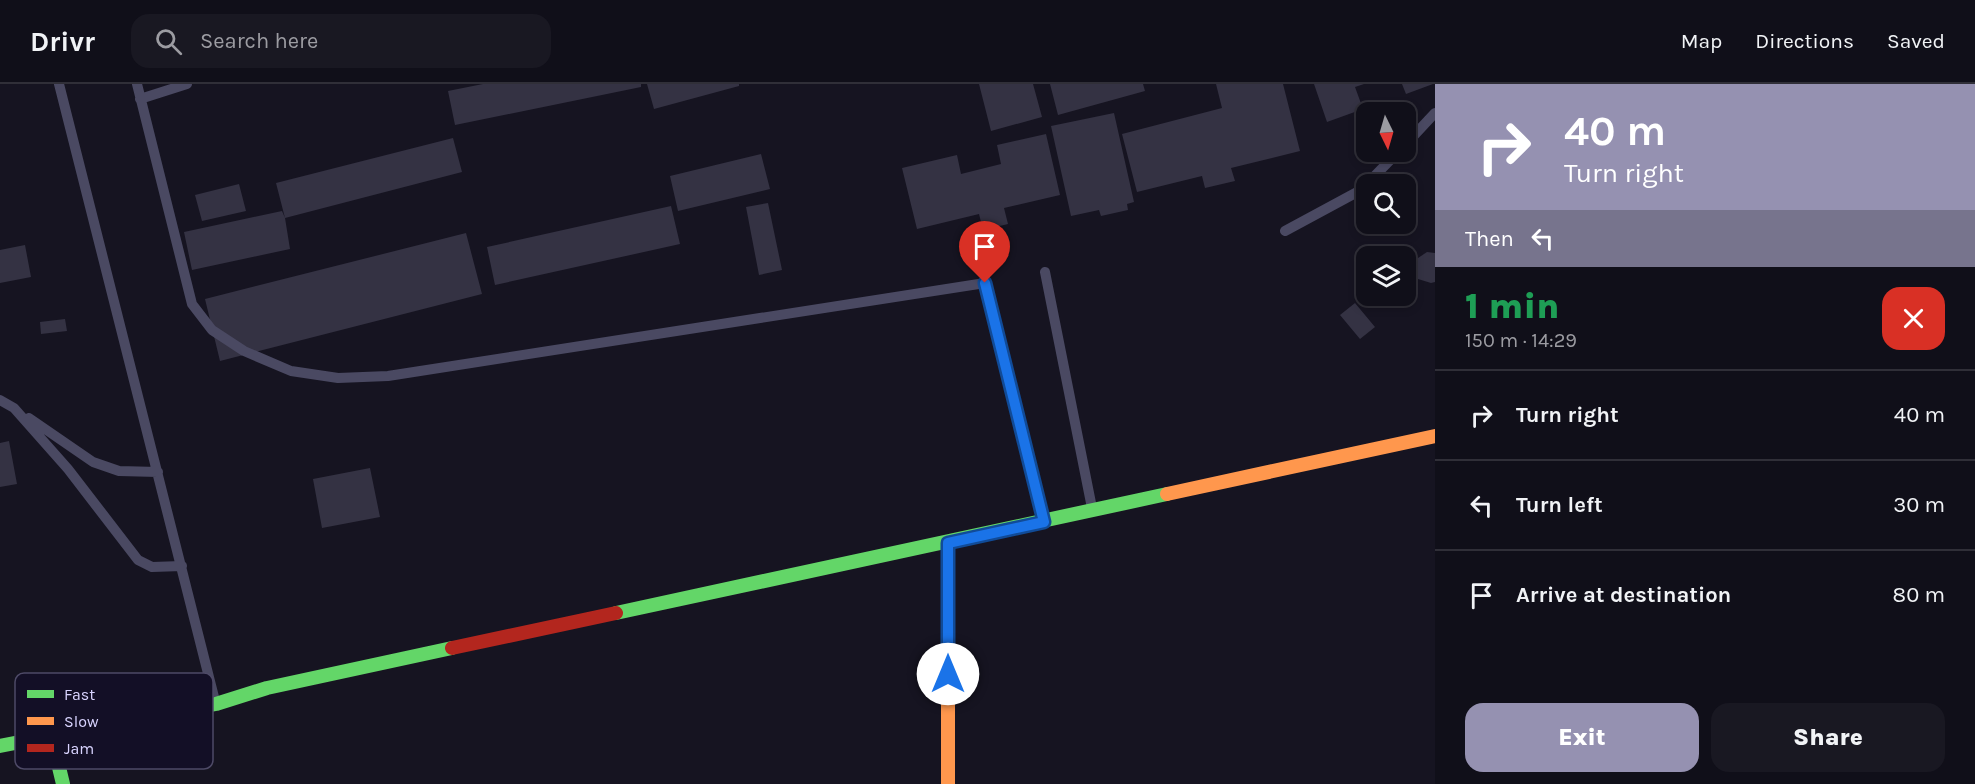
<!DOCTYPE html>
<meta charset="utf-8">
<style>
body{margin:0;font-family:Karla,sans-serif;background:#191822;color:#f1f3f6;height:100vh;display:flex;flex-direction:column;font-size:22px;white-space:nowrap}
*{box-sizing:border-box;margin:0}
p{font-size:20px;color:#9c9ca2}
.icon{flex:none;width:33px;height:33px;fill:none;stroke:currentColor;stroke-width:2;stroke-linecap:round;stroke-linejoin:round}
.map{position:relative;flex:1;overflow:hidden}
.drawer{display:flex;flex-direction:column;background:#100f19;width:540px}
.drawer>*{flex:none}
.banner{background:#9591b1;color:#fff;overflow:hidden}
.needle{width:39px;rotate:175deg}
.tools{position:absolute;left:1356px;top:18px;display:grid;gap:12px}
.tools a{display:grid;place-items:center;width:60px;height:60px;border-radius:12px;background:#100f19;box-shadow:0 3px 9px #0003,0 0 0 2px #302f38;font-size:30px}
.pin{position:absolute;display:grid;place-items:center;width:51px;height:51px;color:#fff;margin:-62px -26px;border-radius:50% 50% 50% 0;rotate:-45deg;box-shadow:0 0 6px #0007}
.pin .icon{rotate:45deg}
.me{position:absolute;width:66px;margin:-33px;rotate:0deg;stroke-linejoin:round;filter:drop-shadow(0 0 4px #0008)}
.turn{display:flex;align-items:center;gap:21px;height:126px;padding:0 30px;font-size:27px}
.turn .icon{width:78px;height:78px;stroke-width:2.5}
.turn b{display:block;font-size:42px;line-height:51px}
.then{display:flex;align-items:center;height:57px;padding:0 30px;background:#0003;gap:12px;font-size:22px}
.round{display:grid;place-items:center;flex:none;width:63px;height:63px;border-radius:18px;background:#191822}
.headline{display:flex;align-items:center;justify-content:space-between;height:102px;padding:0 30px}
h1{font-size:36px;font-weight:800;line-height:45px;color:#1e9e55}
.primary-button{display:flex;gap:12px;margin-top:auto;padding:12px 30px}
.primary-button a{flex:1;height:69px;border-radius:18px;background:#9591b1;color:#fff;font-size:24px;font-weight:800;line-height:69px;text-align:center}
.primary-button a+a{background:#191822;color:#f1f3f6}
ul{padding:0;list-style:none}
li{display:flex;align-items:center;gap:18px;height:90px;padding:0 30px;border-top:2px solid #302f38}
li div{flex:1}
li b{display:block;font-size:22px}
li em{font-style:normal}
header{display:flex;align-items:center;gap:36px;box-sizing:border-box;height:84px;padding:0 30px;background:#100f19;border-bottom:2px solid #302f38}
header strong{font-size:28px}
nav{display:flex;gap:33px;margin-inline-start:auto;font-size:21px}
.search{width:420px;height:54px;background:#191822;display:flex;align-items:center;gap:15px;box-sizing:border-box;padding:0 21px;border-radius:18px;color:#9c9ca2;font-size:22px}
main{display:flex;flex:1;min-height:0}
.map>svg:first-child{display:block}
</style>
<header>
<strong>Drivr</strong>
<div class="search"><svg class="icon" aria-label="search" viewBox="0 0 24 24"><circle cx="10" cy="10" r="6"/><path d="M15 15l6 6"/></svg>Search here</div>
<nav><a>Map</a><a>Directions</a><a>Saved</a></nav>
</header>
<main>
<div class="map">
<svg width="1435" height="700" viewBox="0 0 1435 700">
<rect width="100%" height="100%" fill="#161421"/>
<path fill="#343243" d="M483,0H641V3L455,41L448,7Z
M647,0H739V2L654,25Z
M979,0H1033L1042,33L991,47Z
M1050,0H1143L1145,7L1058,31Z
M1216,0H1283L1300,67L1231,84L1235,97L1205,104L1202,92L1137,108L1122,50L1222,24Z
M1314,0H1364L1355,3L1363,25L1327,38Z
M1402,0H1433L1406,10Z
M1114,29L1134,118L1127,120L1128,126L1101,132L1099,126L1071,132L1051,42Z
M1046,50L1060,111L1004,124L1008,140L983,146L979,130L917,145L902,84L957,71L961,90L1001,80L997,61Z
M453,54L462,88L285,134L290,165L192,186L184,148L282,127L285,134L276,99Z
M761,70L770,105L678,127L670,92Z
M239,100L246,127L202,137L195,111Z
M768,119L782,186L759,191L746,123Z
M671,122L680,160L495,201L487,163Z
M466,149L482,210L220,277L205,215Z
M25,161L31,193L0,199V166Z
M1427,168L1435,169V198L1431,199L1418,195L1414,189L1415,176Z
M1366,189V212H1389L1386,215L1372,217L1364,212L1361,200Z
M1355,219L1375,243L1360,255L1340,231Z
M65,235L67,247L41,250L40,238Z
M9,357L17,400L0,403V359Z
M370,384L380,433L322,444L313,395Z"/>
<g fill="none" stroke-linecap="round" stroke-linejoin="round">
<path stroke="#4a4962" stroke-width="10" d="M59,0L215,617
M137,0L192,220L212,246L244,267L291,287L338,294L388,292L985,199L1043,434
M140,15L187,0
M1406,60L1435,29
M1285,147L1361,106L1398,68
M1045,188L1092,424
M0,316L14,324L68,385L138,476L152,483L182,482
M29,334L93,378L119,387L158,388"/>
<path stroke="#63d668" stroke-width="14" d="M616,529L1167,410
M51,650L63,700
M0,662L216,620L267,604L452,564"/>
<path stroke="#ff974d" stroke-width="14" d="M1167,410L1435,352
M948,459V700"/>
<path stroke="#b3261e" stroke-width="14" d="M452,564L616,529"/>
</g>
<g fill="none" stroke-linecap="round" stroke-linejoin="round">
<defs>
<path id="route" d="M948,590V459L1044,438L985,199"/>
</defs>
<use href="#route" stroke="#114b97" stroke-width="15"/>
<use href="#route" stroke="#1a73e8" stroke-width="10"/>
</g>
<rect x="15" y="589" width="198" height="96" rx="9" fill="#130f26" stroke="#4e4a67" stroke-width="1.5"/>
<rect x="27" y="606" width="27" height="8" fill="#63d668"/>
<rect x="27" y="633" width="27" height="8" fill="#ff974d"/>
<rect x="27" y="660" width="27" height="8" fill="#b3261e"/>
<g font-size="16" fill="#d9d4ff">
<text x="64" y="616">Fast</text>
<text x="64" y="643">Slow</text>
<text x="64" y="670">Jam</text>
</g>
</svg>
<div class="tools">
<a><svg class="needle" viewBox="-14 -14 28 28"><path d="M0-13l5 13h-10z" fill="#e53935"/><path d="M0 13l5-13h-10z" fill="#9c9ca2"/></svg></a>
<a><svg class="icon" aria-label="search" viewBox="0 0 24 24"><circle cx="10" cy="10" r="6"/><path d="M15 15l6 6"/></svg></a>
<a><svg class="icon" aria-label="layers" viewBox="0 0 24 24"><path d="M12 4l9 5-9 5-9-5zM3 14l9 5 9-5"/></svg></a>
</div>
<div class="pin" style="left:985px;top:199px;background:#d93025"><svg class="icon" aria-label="arrive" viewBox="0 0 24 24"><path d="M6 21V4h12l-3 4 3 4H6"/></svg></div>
<svg class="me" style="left:948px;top:590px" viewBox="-20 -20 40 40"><circle r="19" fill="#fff"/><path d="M0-13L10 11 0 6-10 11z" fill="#1a73e8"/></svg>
</div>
<section class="drawer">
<div class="banner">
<div class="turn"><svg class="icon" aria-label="right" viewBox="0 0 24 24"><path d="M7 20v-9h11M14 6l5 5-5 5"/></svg><div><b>40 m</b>Turn right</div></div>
<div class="then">Then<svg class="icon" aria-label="left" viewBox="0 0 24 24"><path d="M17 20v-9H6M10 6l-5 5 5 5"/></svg></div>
</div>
<div class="headline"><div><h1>1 min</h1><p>150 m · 14:29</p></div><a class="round" style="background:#d93025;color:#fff"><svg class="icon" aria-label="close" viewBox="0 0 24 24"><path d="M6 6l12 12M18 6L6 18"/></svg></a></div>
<ul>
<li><svg class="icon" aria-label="right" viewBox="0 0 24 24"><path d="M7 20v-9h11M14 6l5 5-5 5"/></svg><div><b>Turn right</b></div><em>40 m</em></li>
<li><svg class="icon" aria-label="left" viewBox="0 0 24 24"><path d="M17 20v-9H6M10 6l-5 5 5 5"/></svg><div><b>Turn left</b></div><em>30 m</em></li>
<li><svg class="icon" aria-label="arrive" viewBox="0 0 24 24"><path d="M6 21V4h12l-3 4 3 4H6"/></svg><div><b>Arrive at destination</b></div><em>80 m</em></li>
</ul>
<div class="primary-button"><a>Exit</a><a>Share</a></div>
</section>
</main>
